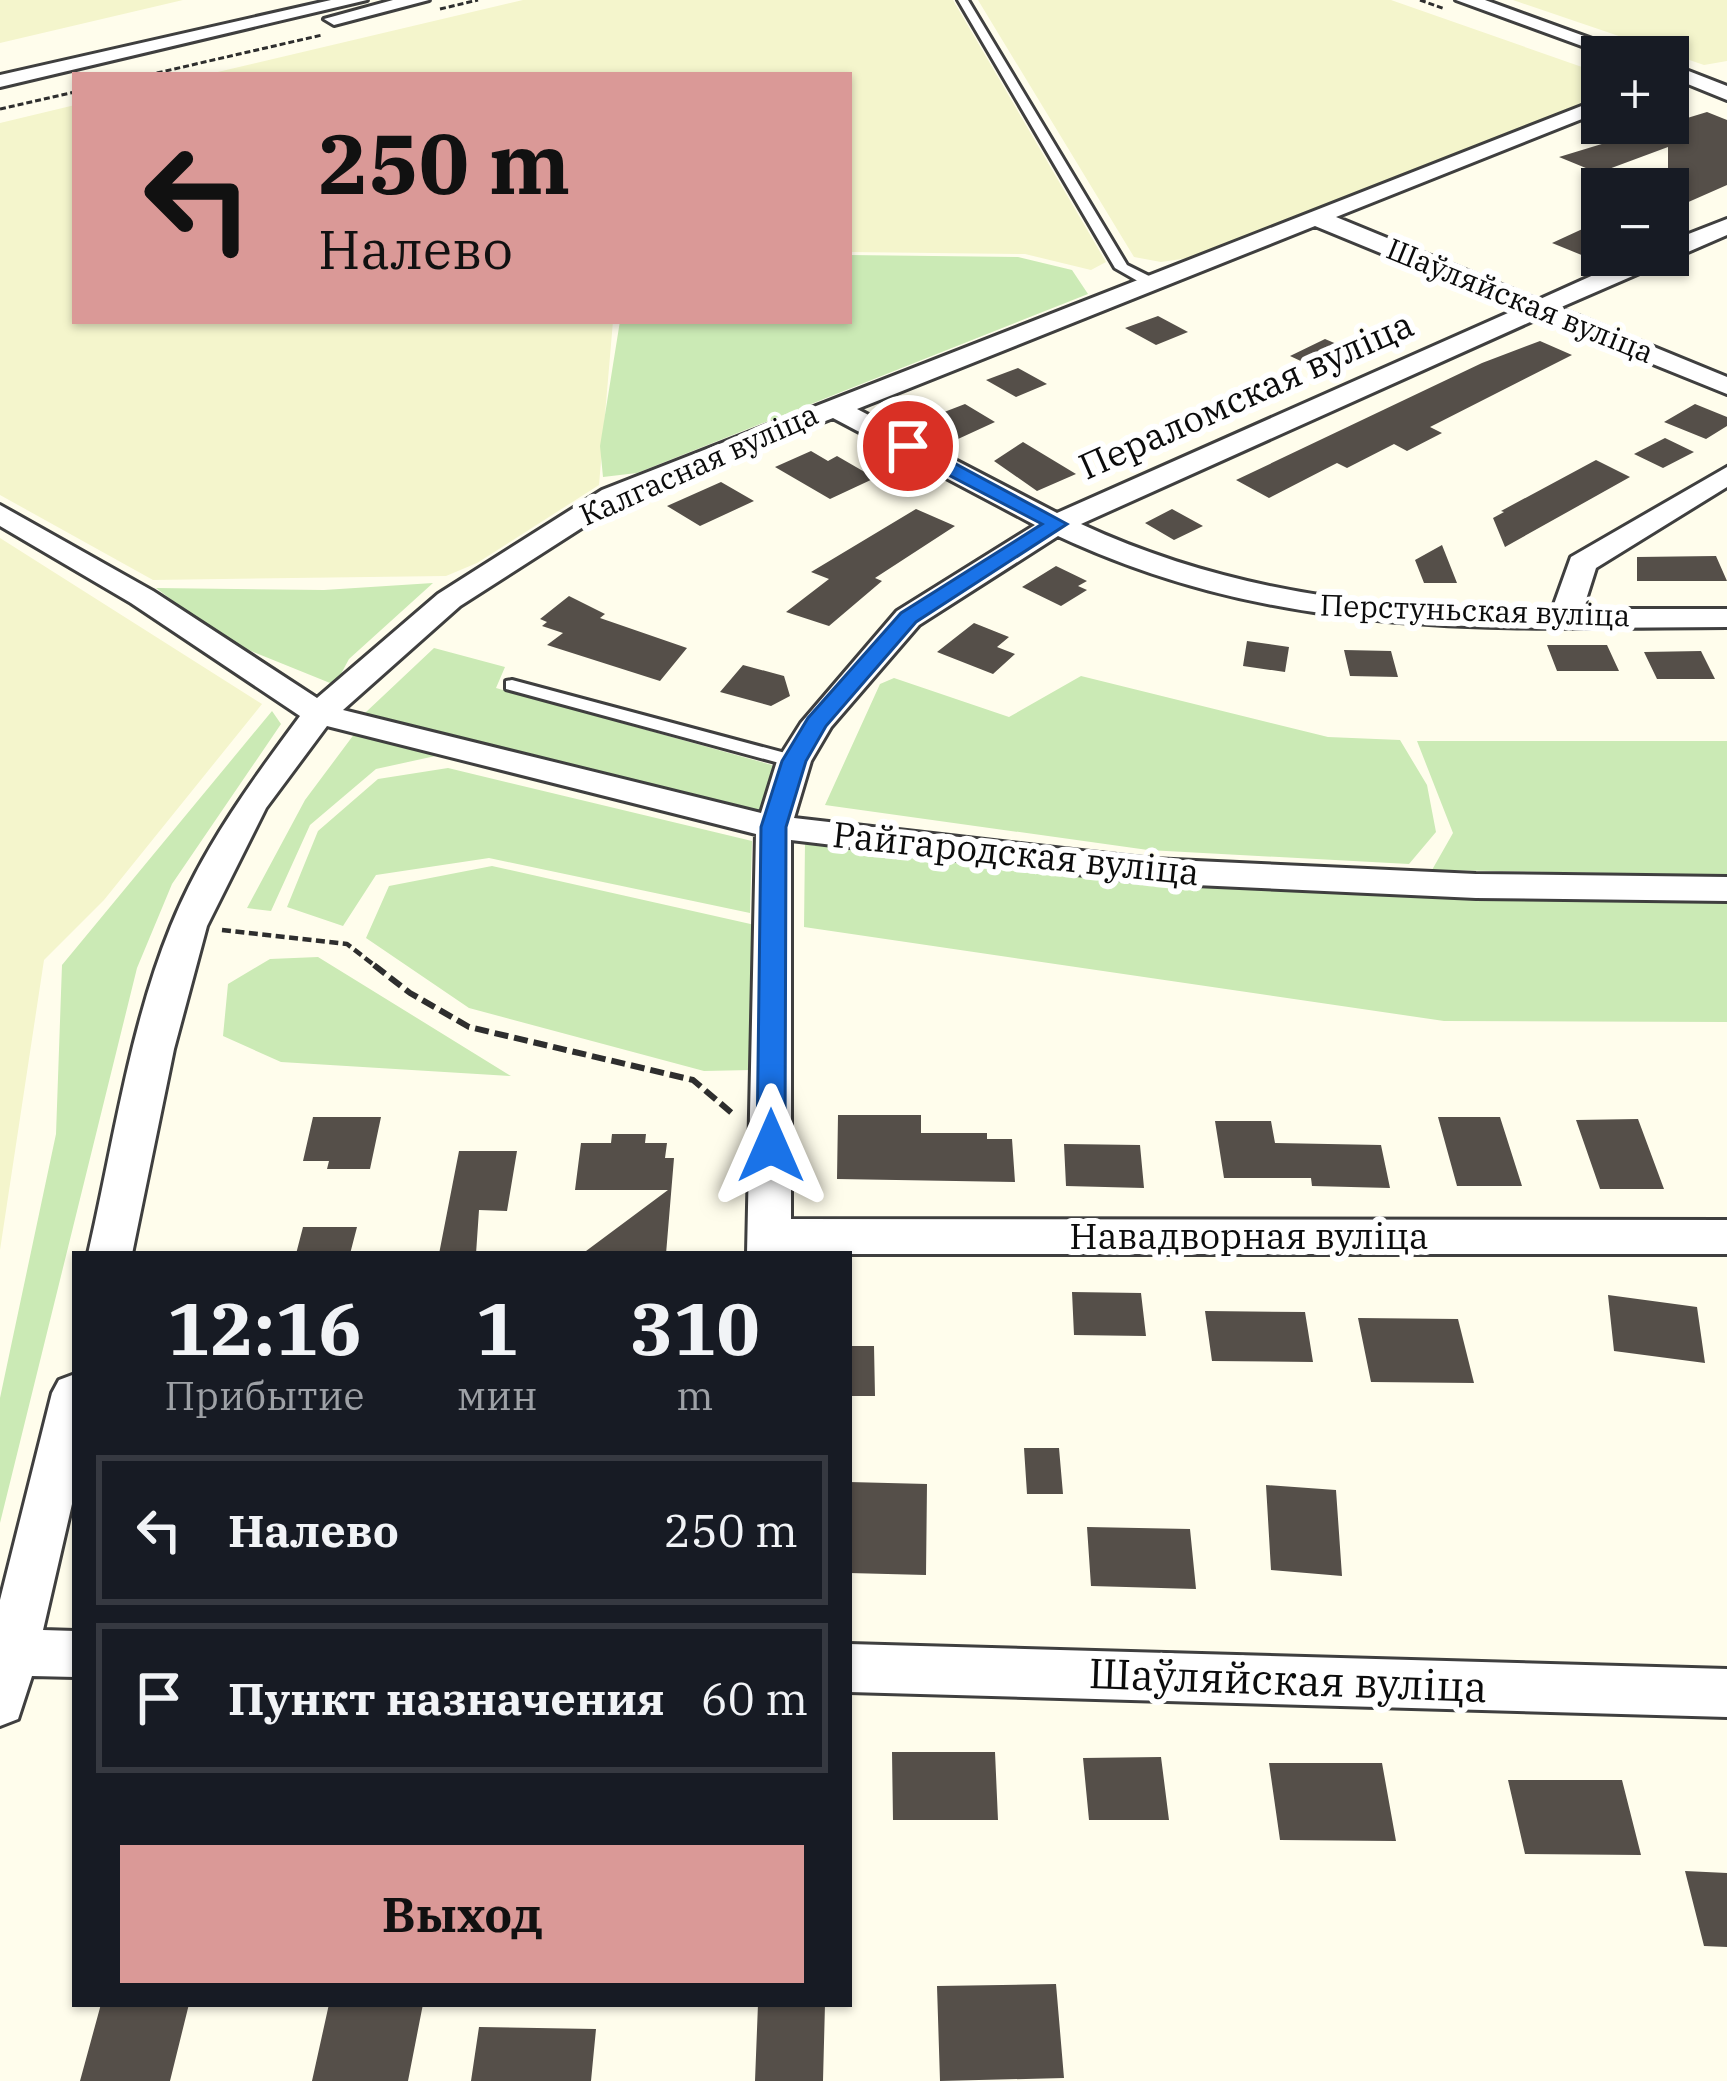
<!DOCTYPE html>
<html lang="ru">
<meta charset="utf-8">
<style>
body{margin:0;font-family:"IBM Plex Serif",serif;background:#20242c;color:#f1f3f6;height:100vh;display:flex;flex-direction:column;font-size:45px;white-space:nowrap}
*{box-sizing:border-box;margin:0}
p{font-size:39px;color:#9ea1a6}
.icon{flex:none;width:66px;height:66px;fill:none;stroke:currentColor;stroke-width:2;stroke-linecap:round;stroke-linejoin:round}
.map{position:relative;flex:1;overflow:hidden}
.sheet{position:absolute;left:72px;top:1251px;width:780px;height:756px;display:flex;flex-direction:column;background:#171b24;border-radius:0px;box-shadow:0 3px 9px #0004}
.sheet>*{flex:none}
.guide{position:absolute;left:72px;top:72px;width:780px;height:252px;border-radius:0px;box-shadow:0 3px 9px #0004;background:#da9997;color:#111;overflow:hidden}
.tools{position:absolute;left:1581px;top:36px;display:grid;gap:24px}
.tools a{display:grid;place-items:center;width:108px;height:108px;border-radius:0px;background:#171b24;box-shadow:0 3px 9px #0004;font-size:60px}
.pin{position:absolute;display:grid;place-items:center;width:102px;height:102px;color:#fff;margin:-51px;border:6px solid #fff;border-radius:50%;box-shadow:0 3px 12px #0007}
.me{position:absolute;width:132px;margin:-66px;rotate:0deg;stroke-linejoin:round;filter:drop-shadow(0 0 9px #0008)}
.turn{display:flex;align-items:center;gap:42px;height:252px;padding:0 48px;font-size:54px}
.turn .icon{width:156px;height:156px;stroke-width:2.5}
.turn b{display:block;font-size:84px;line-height:102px}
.eta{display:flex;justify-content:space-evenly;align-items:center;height:204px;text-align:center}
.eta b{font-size:72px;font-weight:700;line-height:84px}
.primary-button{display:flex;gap:24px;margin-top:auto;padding:24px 48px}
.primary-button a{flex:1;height:138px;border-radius:0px;background:#da9997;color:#111;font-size:48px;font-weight:700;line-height:138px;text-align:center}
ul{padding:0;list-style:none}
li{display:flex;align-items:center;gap:36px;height:150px;margin:0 24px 18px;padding:0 24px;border:6px solid #363941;border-radius:0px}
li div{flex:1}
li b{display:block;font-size:45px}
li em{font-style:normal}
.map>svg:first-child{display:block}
</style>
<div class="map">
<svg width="1727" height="2081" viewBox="0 0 1727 2081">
<rect width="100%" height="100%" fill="#fffdec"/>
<path fill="#f4f5cc" d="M0,0H183L0,43Z
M523,0H953L1106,262L1091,270L1025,254L849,252V75H205Z
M978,0H1391L1602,74V97L1195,257L1161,262L1134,257Z
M1513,0H1727V61L1704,65Z
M75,105V321H613L599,485L477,563L446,576L153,580L0,495V123Z
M0,538L262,704L104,900L44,960L0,1250Z"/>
<path fill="#cbeab5" d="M849,255L1018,257L1072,270L1088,294L637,473L603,477L600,446L620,321H849Z
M433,583L349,659L335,685L226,641L156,588L324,590Z
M434,648L505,667L496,688L772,765L769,813L365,713Z
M1081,676L1328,737L1400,740L1427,785L1436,832L1409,864L1148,850L825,805L880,684L894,678L1009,717Z
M272,711L281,724L172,884L137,968L0,1523V1398L56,1134L62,965Z
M358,729L440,755L376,769L310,825L271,911L247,908L305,800Z
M1417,741H1727V875L1432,870L1453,833Z
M448,768L752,841L750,913L489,858L376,875L343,926L287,907L318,831L378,779Z
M805,843L1175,886L1727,899V1022L1444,1021L804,927Z
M492,866L755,925L751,1070L704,1071L469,1008L366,938L389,886Z
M318,957L511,1076L281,1062L223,1036L228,984L270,959Z"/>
<path fill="#554f49" d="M1707,112L1727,120V185L1668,211V147L1598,173L1559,157Z
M1602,220V248L1584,256L1552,243Z
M1158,316L1188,332L1156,345L1125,328Z
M1325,339L1360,354L1320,370L1290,356Z
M1540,341L1572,355L1430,427L1442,433L1407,451L1394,444L1347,468L1337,463L1269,498L1236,480L1482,363Z
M1018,368L1047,384L1016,397L986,380Z
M965,404L995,422L958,439L926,419Z
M1695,404L1727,417V426L1706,439L1664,422Z
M1665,438L1694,452L1663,468L1634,454Z
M1023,442L1076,474L1037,491L994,461Z
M811,451L828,461L837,456L875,478L830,499L775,467Z
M1596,460L1630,477L1505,547L1493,518L1504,512L1501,511Z
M721,482L754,501L700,526L667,506Z
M916,509L955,526L875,578L882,581L829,626L786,612L829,579L811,572Z
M1172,509L1203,526L1174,540L1145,523Z
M1442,545L1457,583H1424L1415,560Z
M1716,556L1727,581H1637V557Z
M1056,566L1087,581L1078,586L1087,590L1061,606L1022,587Z
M569,596L605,614L600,618L687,648L660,681L547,645L563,633L542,626L547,622L540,619Z
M974,623L1009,637L997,647L1015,654L993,674L937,652Z
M1247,641L1289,647L1285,672L1243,666Z
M1547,645H1607L1619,671H1557Z
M1344,650L1391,651L1398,677L1350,676Z
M1701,651L1715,679H1657L1644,652Z
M743,665L784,676L790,696L771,706L720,692Z
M838,1115H921V1133H987V1139H1012L1015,1182L837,1179Z
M313,1117H381L370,1169H327L329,1161H303Z
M1438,1117H1500L1522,1186H1457Z
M1638,1119L1664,1189H1600L1576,1120Z
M1215,1121H1271L1275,1143L1381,1145L1390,1188L1312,1186L1311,1178H1224Z
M612,1134H646L645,1143H667L665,1158H674L666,1254H582L668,1190H575L581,1143H611Z
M1064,1144L1140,1145L1144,1188L1066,1186Z
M459,1151H517L507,1211L479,1210L476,1254H439Z
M303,1227H357L350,1254H296Z
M1072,1292L1141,1293L1146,1336L1074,1335Z
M1608,1295L1697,1307L1705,1363L1614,1351Z
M1205,1311L1305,1312L1313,1362L1212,1361Z
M1358,1318L1458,1319L1474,1383L1371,1382Z
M849,1346H874L875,1396H849Z
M1024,1448H1059L1063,1494H1027Z
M849,1482L927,1484L926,1575L849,1573Z
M1266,1485L1336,1490L1342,1576L1271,1570Z
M1087,1527L1190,1529L1196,1589L1091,1586Z
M892,1752H995L998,1820H893Z
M1161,1757L1169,1820H1089L1083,1758Z
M1269,1763H1382L1396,1841L1280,1840Z
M1508,1780H1622L1641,1855L1525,1854Z
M1685,1871L1727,1873V1947L1704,1946Z
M1056,1984L1064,2078L940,2081L937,1986Z
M101,2004H189L170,2081H80Z
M329,2004H423L408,2081H312Z
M758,2004H825L823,2081H755Z
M479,2027L596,2029L591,2081H471Z"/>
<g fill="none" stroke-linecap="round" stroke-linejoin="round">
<defs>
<path id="service" d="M958,0H968L1127,265L1153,278V284H1143L1115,268Z
M512,680L800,757L803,761L794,767L506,689V681Z"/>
<path id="minor" d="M331,0H367L0,87V75Z
M393,0H429L334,25L324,19Z
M1456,0H1485L1642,57H1612Z
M1668,63L1727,86V100L1668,76Z
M1602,98V111L1336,217L1538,300L1638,255H1668V242L1727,219V235L1559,308L1727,377V394L1539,318L1081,524C1235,595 1383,610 1552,610L1571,557L1727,467V487L1596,568L1583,609H1727V627C1489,628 1281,640 1058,536L919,625L831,727L811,761L794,818L1152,859L1476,874L1727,877V901L1476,898L1152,883L791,840V1219L1727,1220V1254H747L756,834L327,726L266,808L207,926L174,1049L132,1254H88C113,1146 129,1029 171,926C202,849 251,782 300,716L131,603L0,526V505L153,591L317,698L438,594L602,490ZM1315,226L1517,309L1057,513L857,409ZM833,418L1035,525L897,611L801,723L777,761L761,813L343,710L460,606L622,502Z
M75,1374V1491L43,1630L75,1631V1677L32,1676L18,1719L0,1726V1600L52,1393L59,1380Z
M849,1644L1727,1669V1717L849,1692Z"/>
</defs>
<use href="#service" stroke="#3f3f3f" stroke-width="6"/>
<use href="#minor" stroke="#3f3f3f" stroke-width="6"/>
<path stroke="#2e2e2e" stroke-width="3" stroke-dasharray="6 3" stroke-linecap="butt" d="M1420,0L1445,9
M440,9L478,0
M148,75L322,35
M0,109L75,92"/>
<path stroke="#2e2e2e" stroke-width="4.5" stroke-dasharray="9 4.5" stroke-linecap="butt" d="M222,930L347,944L378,968"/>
<path stroke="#2e2e2e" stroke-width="6" stroke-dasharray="14 6" stroke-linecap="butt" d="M374,965L410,993L469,1027L693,1080L733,1114"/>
<use href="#service" fill="#fff" fill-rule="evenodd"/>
<use href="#minor" fill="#fff" fill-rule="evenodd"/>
</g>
<path fill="#1a73e8" stroke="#114b97" stroke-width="3" d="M901,442H915L1067,524L916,622L826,726L806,761L786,827L785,1146L771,1157L757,1146L761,827L782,761L808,718L901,613L1042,524L901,450Z"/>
<g text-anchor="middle" stroke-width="12" stroke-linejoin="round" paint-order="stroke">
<g font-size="30" fill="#0c0c0c" stroke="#fff">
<text transform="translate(1520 301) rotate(22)" y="10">Шаўляйская вуліца</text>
<text transform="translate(699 465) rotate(-24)" y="10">Калгасная вуліца</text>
<text transform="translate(1475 611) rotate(2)" y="10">Перстуньская вуліца</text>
</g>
<g font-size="36" fill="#0c0c0c" stroke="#fff">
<text transform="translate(1246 395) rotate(-24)" y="13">Пераломская вуліца</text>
<text transform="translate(1016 853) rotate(6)" y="13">Райгародская вуліца</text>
<text x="1249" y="1249">Навадворная вуліца</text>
</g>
<g font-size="42" fill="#0c0c0c" stroke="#fff">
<text transform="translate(1288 1680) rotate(2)" y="15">Шаўляйская вуліца</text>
</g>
</g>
</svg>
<div class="tools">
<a>+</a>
<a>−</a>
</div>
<div class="pin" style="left:908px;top:446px;background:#d93025"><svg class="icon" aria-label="arrive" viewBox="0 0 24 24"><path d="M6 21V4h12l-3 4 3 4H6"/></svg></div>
<svg class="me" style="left:771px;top:1146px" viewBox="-20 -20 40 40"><path d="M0-17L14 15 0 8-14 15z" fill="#1a73e8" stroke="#fff" stroke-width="4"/></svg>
<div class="guide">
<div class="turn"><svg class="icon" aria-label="left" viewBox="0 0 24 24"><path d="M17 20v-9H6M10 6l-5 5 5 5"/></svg><div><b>250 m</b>Налево</div></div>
</div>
<section class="sheet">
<div class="eta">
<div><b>12:16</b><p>Прибытие</p></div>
<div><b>1</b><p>мин</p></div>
<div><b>310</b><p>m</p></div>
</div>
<ul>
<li><svg class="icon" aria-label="left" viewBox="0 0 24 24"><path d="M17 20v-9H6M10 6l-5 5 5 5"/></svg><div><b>Налево</b></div><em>250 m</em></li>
<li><svg class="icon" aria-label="arrive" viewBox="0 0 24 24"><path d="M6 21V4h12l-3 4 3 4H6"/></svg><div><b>Пункт назначения</b></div><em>60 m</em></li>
</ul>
<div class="primary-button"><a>Выход</a></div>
</section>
</div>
